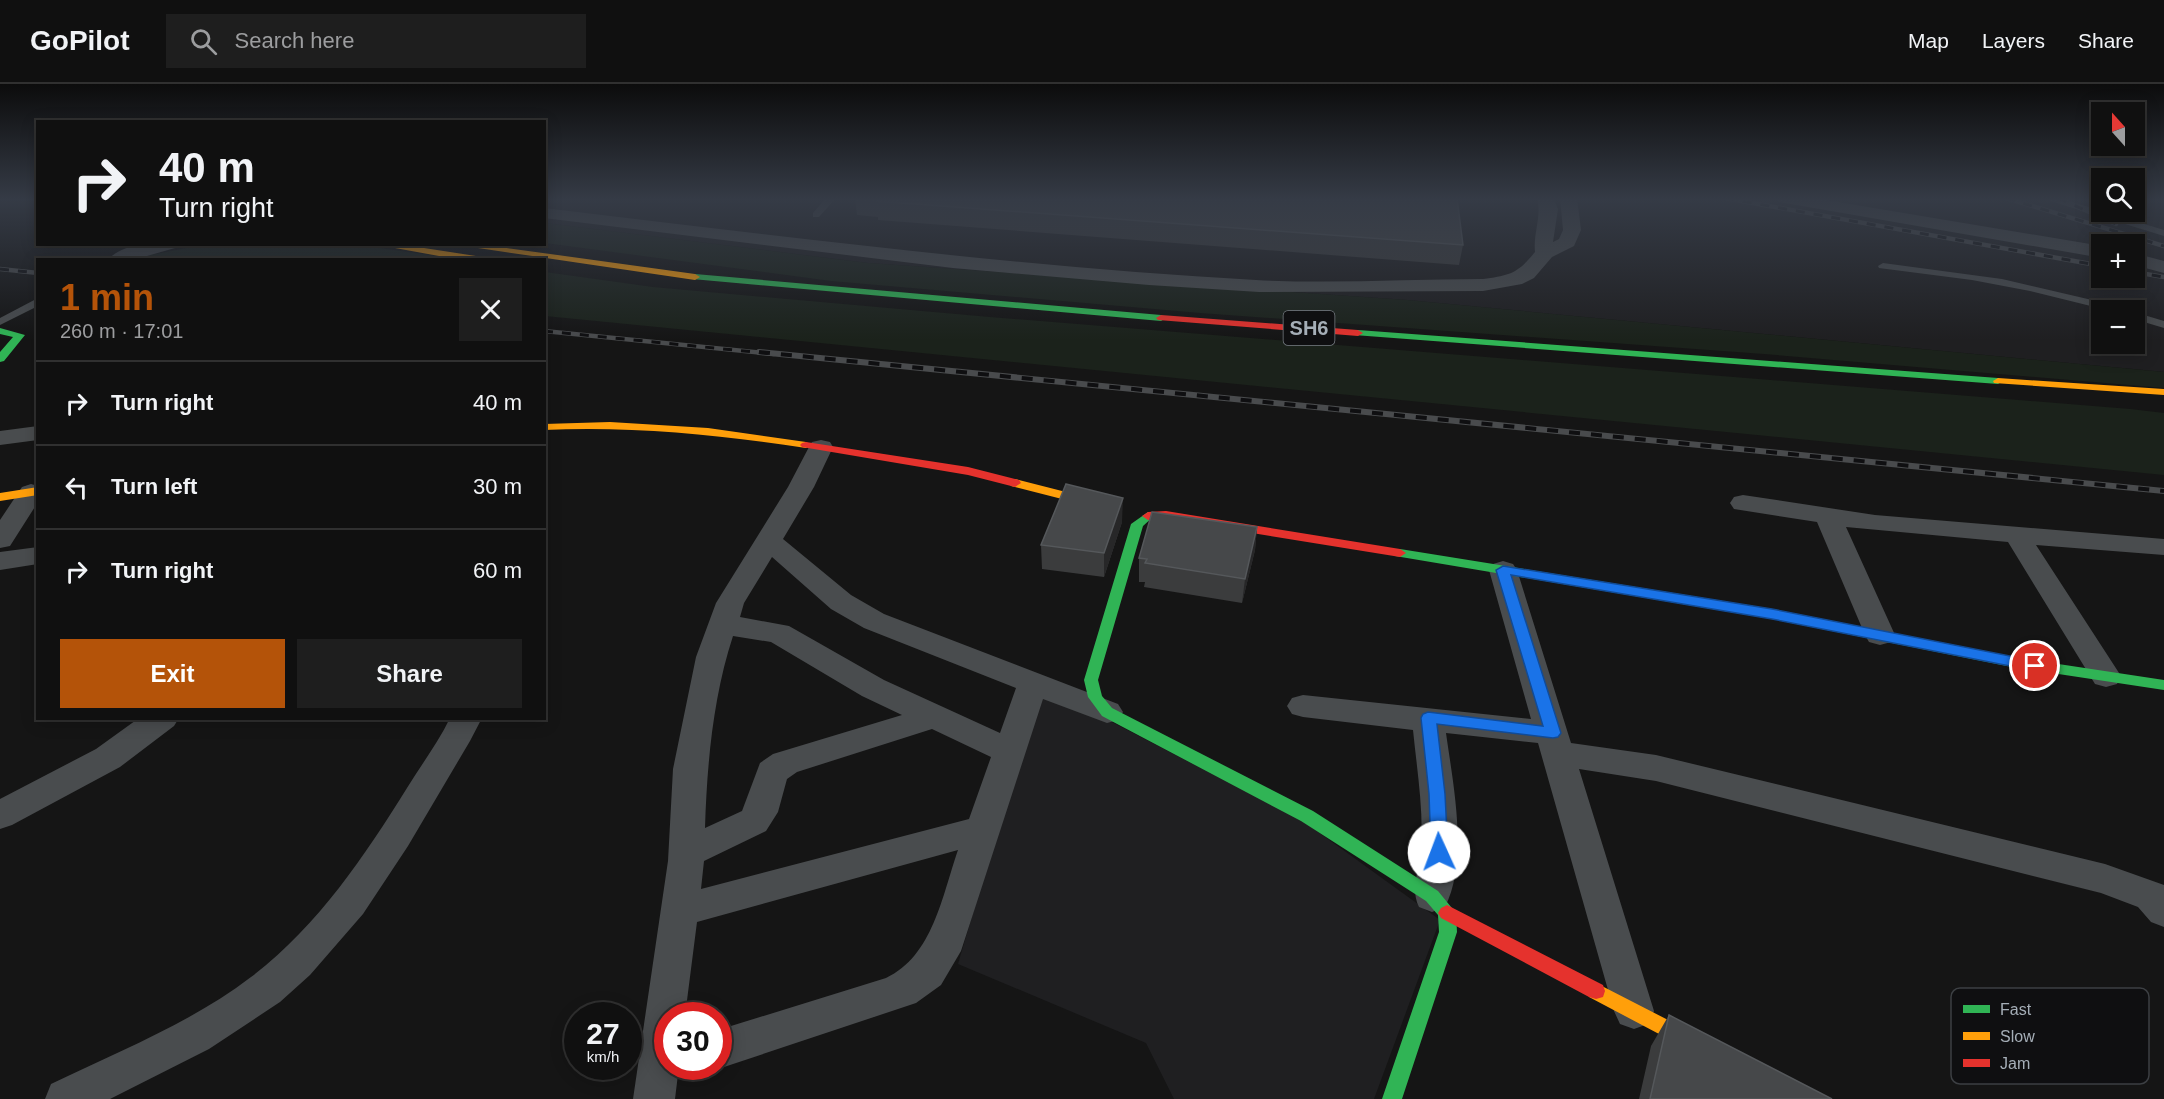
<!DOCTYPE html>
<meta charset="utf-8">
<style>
body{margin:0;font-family:Arial,sans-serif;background:#1e1e1e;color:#f1f3f6;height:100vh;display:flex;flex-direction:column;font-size:22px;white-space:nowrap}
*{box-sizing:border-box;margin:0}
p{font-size:20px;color:#9c9d9f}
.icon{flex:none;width:33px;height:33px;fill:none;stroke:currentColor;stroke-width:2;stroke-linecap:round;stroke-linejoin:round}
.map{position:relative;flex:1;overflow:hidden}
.details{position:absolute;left:36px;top:174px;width:510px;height:462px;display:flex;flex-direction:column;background:#101010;border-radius:0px;box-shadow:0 3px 15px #0003,0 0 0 2px #303030}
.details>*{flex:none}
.hud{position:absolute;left:36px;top:36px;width:510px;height:126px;border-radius:0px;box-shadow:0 3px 15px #0003,0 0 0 2px #303030;background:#101010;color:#f1f3f6;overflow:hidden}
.needle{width:39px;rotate:339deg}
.buttons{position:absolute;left:2091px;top:18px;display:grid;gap:12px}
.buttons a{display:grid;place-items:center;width:54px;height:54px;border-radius:0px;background:#101010;box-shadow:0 3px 15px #0003,0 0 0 2px #303030;font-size:30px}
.speed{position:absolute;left:564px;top:918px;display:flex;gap:12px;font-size:30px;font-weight:700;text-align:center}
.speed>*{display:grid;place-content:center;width:78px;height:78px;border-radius:50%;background:#101010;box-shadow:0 3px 15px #0003,0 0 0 2px #303030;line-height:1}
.speed small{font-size:15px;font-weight:400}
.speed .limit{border:9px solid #d22;background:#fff;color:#111}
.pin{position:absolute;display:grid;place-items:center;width:51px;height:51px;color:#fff;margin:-26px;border:3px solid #fff;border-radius:50%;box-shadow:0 2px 6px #0007}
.me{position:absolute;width:66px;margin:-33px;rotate:358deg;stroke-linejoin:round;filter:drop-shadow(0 0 4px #0008)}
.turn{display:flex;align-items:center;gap:21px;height:126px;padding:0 24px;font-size:27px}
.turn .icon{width:78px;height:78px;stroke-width:2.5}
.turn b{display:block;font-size:42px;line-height:51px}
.round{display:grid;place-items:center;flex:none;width:63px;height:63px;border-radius:0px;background:#1e1e1e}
.headline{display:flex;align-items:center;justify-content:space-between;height:102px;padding:0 24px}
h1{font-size:36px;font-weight:700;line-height:45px;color:#b45309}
.button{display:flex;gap:12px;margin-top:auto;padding:12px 24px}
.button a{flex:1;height:69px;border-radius:0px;background:#b45309;color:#fff;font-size:24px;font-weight:700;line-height:69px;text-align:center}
.button a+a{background:#1e1e1e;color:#f1f3f6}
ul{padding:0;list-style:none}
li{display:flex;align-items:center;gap:18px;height:84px;padding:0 24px;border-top:2px solid #303030}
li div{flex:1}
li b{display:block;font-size:22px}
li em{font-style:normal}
header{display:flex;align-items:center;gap:36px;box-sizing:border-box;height:84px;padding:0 30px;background:#101010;border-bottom:2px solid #303030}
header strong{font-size:28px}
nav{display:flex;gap:33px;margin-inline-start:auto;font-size:21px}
.search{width:420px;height:54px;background:#1e1e1e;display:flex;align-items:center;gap:15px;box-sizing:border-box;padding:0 21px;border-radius:0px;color:#9c9d9f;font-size:22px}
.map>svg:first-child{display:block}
</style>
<header>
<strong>GoPilot</strong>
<div class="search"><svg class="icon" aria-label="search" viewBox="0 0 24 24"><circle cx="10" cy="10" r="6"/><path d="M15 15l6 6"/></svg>Search here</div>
<nav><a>Map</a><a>Layers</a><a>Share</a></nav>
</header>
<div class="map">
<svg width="2164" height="1015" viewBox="0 0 2164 1015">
<rect width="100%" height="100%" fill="#151515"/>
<path fill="#1f1f21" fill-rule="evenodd" d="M545,114H2101L2102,128H2134L2135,114H2164V288L1407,216L868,179L545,139ZM2102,160H2134V194H2102ZM2102,226H2134V260H2102Z
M1038,607L1106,635L1303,737L1440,836L1374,1015H1174L1146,959L958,880Z"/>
<path fill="#1b221b" d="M545,139L868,179L1407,216L2164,288V304L1764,270L1200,229L831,197L545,159Z
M208,160H351L458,175L124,176Z
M545,188L653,203L990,233L2130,325L2164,329V391L545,232Z"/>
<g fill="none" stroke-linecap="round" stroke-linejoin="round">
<path fill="#494c4e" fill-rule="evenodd" d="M826,114H836L819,133H813V129Z
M2046,114H2059L2164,146V152L2047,116Z
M1883,179L2002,195L2092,216L2122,226H2107L2030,207L1972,196L1879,184L1878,182Z
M38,214V222L0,241V234Z
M2134,228L2164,237V244L2134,235Z"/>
<path fill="#494c4e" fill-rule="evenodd" d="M1537,114H1553L1558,125L1553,158L1559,155L1563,146L1560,114H1577L1581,146L1574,162L1552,173L1534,194L1522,200L1483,207L1259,208L1149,201L953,184L544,134V124C781,152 1018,183 1256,196C1331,200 1408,195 1483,195C1510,191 1517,190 1535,168C1533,149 1542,132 1537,114Z
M1776,114H1814L2102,162V174L1785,119L1779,118Z
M140,160H177L175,164L133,176H108C115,167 129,163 140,160Z
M2134,169L2164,177V189L2134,181Z
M38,342V356L0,361V347Z
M821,356L830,358L833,363L814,403L783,455L851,511L884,530L1118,620L1123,628L1118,636L1107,639L1043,615L961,867L941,901L916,919L718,985L710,982H718V946L886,894C933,872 942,812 958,766L697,838L685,932H668V982H679L675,1015H633L668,777L673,685L696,573L716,519L788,403L809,363L812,358ZM772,473L831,525L864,544L1016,604L1000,649L884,596L789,542L740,533L744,519ZM733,552L771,558L862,612L902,631L773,670L760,679L742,727L705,744C707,680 713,613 733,552ZM932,645L991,673L969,735L701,805L704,777L766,747L778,728L787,695L797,688Z
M31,400L38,402V418L10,462L0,464V436L22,403Z
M1743,411L1875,431L2164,455V471L2036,461L2121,592L2117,600L2106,603L2095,600L2008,458L1846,443L1895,551L1891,558L1880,561L1869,558L1865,551L1817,438L1734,425L1730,419L1734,413Z
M38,463V480L0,486V468Z
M1503,477L1513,480L1517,486L1571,659L1656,671L2105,780L2164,801V843L2151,838L2138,823L2101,809L1656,697L1579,685L1654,927L1648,940L1634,945L1620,940L1614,927L1538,659L1446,649C1453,700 1469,776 1445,823L1432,828L1419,823C1410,805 1419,788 1421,768C1424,728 1417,686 1413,646L1303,633L1292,630L1287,622L1292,614L1303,611L1531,635L1489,486L1493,480Z
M139,634H179L174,642L120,683L12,741L0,745V715L96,665Z
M450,634H482L470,657L408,762L363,830L310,891L280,918L209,965L110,1015H45L51,1000C119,967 191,939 251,893C317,843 364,773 407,704C421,681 438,659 450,634Z"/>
<path fill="#30b455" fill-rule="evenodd" d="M695,190L1161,231L1166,234L1161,237L692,195L690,193Z
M0,244L25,251L4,277L0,278V268L13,253L0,250Z
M1358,246L1998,294L2003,297L1998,300L1354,251V247Z
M1148,428L1154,432L1143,442L1098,596L1102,612L1112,624L1313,727L1438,807L1456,829L1457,848L1402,1015H1382L1439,848L1438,831L1426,817L1301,737L1102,632L1088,613L1084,596L1131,440Z
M1400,465L1772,525L2012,573L2164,596V606L2012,583L1772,535L1395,472L1394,469L1395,466Z"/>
<path fill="#ff9f0a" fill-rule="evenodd" d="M373,160H398L476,172L481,175L461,176Z
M451,160H478L695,190L700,193L695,196Z
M1998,294L2164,305V311L1994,299L1993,297Z
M610,338L708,344L806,358L812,361L806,364C719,351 633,342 544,346V340Z
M1015,395L1109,419L1111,422L1105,426L1011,402L1009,399Z
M38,403V411L0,417V409Z
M1596,899L1709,957L1712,963L1709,969L1702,972L1695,969L1589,913L1587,907L1589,901Z"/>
<path fill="#e5322d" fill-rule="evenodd" d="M1161,231L1358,246L1363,249L1358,252L1158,236L1156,234Z
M806,358L968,383L1019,396L1021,399L1015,403L968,391L802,363L800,361L802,359Z
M1166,427L1400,465L1406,469L1400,473L1166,435L1148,436L1142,432L1148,428Z
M1447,821L1603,901L1605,907L1603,913L1596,915L1589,913L1441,834L1438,829L1441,824Z"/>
<defs>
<path id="rail-far1" d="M1725,114L2102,182
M2006,114L2164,162
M2058,114L2116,140
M0,185L38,189
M2134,188L2164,193
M544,247L774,270"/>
<path id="rail" d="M759,268L2164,407"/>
</defs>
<use href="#rail-far1" stroke="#494b4d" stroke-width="4.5"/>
<use href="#rail" stroke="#494b4d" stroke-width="6"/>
<use href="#rail-far1" stroke="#0f0f11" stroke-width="3" stroke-dasharray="9" stroke-linecap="butt"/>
<use href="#rail" stroke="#0f0f11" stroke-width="4" stroke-dasharray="11" stroke-linecap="butt"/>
</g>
<path fill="#3b3c3d" d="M855,114H1457L1463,161L1459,181L878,136V133L857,131Z
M1122,438L1104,493L1042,485L1041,461Z
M1257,443L1255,466L1242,519L1144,503L1145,498H1139V474Z
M1669,931L1832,1015H1639L1651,962Z"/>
<path fill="#272728" d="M1123,414L1122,438L1104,493V469Z
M1257,443L1255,466L1242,519L1245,495Z"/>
<path fill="#46484a" stroke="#55585b" stroke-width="1.5" d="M875,114H1457L1463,161L876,117L879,114Z
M1066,400L1123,414L1104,469L1041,461Z
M1152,428L1257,443L1245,495L1145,479L1147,475L1139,474Z
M1669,931L1832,1015H1650Z"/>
<linearGradient id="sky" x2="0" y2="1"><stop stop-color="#0c0c0c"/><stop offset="0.45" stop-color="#353b46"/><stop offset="1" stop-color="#353b46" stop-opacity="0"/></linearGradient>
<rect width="2164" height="256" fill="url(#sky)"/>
<path fill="#1a73e8" stroke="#114b97" stroke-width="1.5" d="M1503,482L1772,525L2035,577L2043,582L2035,587L1772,535L1511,491L1561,649L1558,653L1553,654L1437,640L1445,710L1448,768L1445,773L1439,775L1433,773L1431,768L1429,710L1421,634L1423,630L1428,628L1543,642L1496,486Z"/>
<g text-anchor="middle" stroke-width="6" stroke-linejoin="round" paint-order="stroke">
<rect fill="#0f0f11" stroke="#787e85" stroke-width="1.5" x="1283.5" y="227" width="51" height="34" rx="4.5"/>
<g font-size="20" font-weight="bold" fill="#a5aeb7">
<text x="1309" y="251">SH6</text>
</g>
</g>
<rect x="1951" y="904" width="198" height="96" rx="9" fill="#0f0f11" stroke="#3c3f43" stroke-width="1.5"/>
<rect x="1963" y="921" width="27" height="8" fill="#30b455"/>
<rect x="1963" y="948" width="27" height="8" fill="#ff9f0a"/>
<rect x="1963" y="975" width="27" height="8" fill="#e5322d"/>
<g font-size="16" fill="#a5aeb7">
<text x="2000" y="931">Fast</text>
<text x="2000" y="958">Slow</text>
<text x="2000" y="985">Jam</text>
</g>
</svg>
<div class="buttons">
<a><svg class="needle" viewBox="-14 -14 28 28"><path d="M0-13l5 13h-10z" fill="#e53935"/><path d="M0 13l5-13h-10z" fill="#9c9d9f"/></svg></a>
<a><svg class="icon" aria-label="search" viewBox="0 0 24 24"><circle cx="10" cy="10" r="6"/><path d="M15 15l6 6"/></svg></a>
<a>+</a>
<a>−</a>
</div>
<div class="speed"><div>27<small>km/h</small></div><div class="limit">30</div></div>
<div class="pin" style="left:2035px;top:582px;background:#d93025"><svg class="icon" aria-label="arrive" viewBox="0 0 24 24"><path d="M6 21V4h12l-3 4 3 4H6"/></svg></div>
<svg class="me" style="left:1439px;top:768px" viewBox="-20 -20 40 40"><circle r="19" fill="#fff"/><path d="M0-13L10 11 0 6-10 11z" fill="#1a73e8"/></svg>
<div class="hud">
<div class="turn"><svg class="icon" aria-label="right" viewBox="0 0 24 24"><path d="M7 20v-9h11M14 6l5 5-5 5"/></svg><div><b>40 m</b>Turn right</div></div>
</div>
<section class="details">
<div class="headline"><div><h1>1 min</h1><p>260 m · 17:01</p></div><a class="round"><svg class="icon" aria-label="close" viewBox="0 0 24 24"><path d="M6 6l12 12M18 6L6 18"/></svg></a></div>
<ul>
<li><svg class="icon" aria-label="right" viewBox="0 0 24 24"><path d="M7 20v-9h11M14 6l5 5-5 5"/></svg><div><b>Turn right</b></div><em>40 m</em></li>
<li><svg class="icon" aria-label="left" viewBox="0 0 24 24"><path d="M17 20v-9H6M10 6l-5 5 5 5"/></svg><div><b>Turn left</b></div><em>30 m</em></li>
<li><svg class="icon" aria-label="right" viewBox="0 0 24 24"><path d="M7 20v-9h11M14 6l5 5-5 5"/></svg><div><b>Turn right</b></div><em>60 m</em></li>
</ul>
<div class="button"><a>Exit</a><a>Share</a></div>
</section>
</div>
